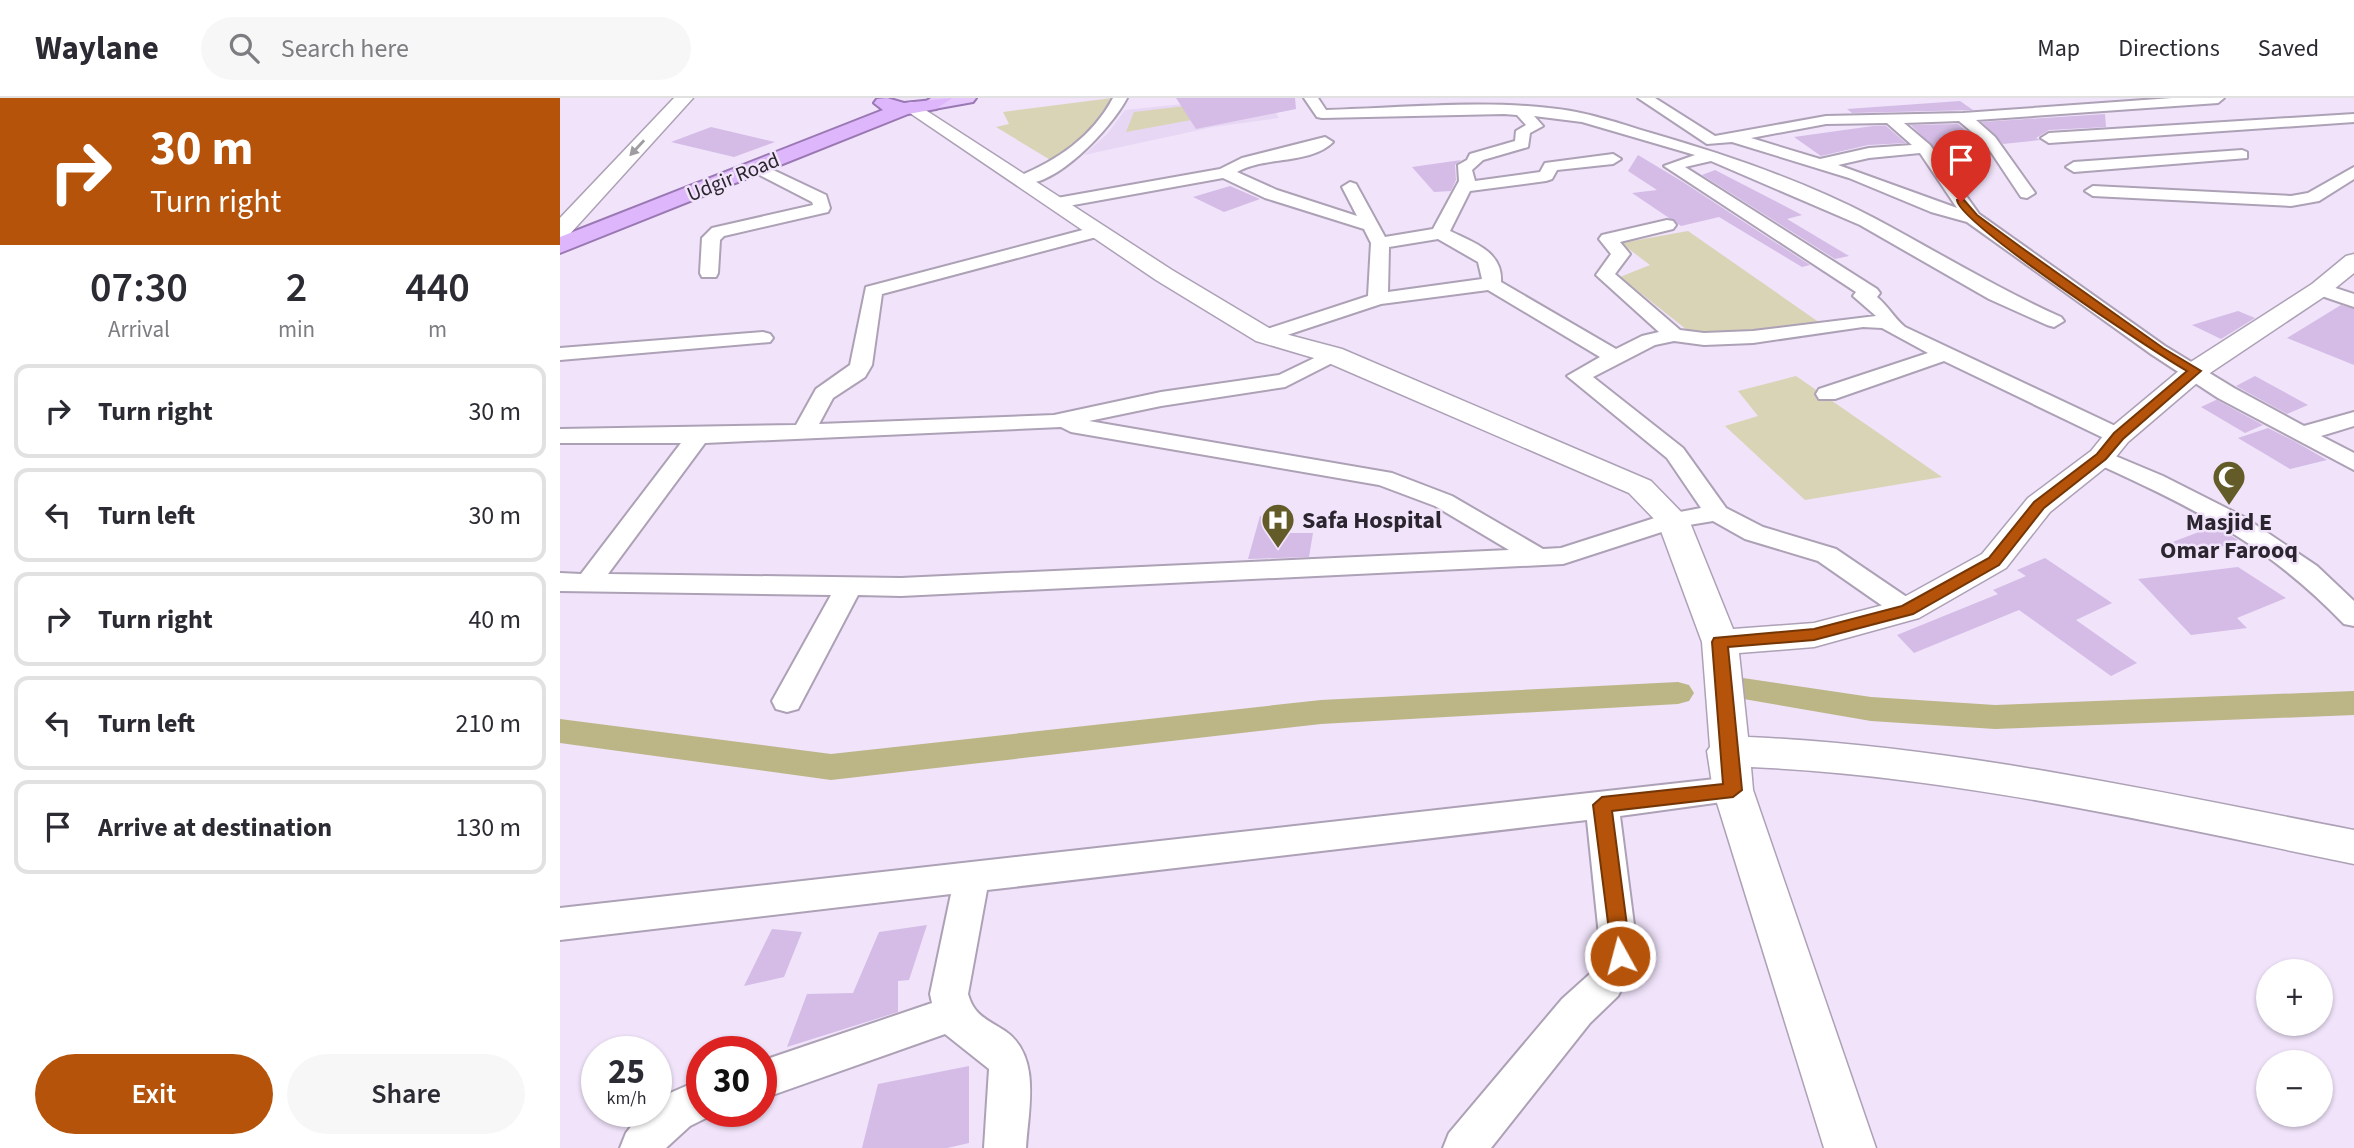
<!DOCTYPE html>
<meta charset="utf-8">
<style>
body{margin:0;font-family:"Source Sans 3",sans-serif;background:#f7f7f7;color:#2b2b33;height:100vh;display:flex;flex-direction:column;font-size:26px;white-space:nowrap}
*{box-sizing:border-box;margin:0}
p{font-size:23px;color:#7c7c81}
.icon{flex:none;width:38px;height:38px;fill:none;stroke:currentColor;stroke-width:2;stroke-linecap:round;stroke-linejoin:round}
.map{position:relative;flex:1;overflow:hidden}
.details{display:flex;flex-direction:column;background:#fff;width:560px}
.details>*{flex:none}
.hud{background:#b45309;color:#fff;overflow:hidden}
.tools{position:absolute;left:1696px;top:861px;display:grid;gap:14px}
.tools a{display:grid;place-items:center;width:77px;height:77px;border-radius:50%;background:#fff;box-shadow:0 2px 5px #0004;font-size:35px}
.speed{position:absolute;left:21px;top:938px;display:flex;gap:14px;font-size:35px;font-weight:700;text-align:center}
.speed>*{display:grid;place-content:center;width:91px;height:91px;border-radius:50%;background:#fff;box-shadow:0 2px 5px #0004;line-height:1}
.speed small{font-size:18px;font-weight:400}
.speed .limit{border:10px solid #d22;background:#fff;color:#111}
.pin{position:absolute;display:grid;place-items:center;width:60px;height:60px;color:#fff;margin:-72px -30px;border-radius:50% 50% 50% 0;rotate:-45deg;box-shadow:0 0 7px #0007}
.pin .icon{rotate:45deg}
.me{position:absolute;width:77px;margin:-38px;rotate:353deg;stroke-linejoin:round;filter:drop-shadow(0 0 5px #0008)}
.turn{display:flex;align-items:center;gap:24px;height:147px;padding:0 35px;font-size:32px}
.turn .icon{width:91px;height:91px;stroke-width:2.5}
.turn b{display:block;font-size:49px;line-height:60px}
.eta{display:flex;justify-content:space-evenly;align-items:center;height:119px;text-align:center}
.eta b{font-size:42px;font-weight:600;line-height:49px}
.button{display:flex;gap:14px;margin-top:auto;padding:14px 35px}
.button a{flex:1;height:80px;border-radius:42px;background:#b45309;color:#fff;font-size:28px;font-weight:600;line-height:80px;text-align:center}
.button a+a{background:#f7f7f7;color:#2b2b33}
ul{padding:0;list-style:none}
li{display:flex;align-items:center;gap:21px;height:94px;margin:0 14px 10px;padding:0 21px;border:4px solid #e1e1e2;border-radius:14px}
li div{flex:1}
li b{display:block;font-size:26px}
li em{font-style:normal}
header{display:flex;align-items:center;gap:42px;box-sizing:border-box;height:98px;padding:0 35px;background:#fff;border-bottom:2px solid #e1e1e2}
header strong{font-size:33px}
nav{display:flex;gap:38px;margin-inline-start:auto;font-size:24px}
.search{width:490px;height:63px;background:#f7f7f7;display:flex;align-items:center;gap:18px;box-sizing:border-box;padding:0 24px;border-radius:38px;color:#7c7c81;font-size:26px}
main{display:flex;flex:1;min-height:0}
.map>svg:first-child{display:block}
</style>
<header>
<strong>Waylane</strong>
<div class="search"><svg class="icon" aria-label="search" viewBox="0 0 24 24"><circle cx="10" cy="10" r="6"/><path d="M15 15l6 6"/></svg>Search here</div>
<nav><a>Map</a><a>Directions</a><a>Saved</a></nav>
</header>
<main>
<section class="details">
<div class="hud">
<div class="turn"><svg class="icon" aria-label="right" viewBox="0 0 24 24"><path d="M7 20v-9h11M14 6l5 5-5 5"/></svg><div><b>30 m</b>Turn right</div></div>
</div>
<div class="eta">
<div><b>07:30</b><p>Arrival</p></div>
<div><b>2</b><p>min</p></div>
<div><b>440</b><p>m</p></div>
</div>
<ul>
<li><svg class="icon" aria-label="right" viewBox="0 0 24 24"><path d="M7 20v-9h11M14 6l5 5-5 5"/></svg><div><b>Turn right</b></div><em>30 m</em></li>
<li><svg class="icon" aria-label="left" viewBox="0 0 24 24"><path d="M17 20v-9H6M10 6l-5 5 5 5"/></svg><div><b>Turn left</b></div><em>30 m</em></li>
<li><svg class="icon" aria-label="right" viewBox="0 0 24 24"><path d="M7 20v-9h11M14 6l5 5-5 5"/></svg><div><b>Turn right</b></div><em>40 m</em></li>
<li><svg class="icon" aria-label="left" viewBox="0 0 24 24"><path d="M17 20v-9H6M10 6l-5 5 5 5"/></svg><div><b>Turn left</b></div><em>210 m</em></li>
<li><svg class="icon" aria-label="arrive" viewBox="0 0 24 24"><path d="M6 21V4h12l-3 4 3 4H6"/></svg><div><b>Arrive at destination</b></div><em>130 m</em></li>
</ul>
<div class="button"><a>Exit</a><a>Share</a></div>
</section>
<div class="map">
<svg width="1794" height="1050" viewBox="0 0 1794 1050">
<rect width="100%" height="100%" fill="#f0e3fa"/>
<path fill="#e7d7f5" d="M681,0H707L719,20L653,29L524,57L548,35L565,12Z"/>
<path fill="#d9d4b5" d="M552,0L527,36L492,63L436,29L449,26L443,14Z
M668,3L675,14L566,34L574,14Z
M1128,133L1260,225L1189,235H1131L1060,179L1090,167L1061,145Z
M1236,278L1382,379L1245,402L1165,328L1198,318L1178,293Z"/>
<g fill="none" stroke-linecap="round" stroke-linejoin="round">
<path fill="#bcb586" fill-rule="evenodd" d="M1183,580L1311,599L1435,607L1794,593V617L1435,631L1311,623L1172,599L1167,591L1172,583Z
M1118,584L1129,587L1134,595L1129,603L1118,606L761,626L271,682L0,645V621L271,656L761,602Z"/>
</g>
<path fill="#d4bce6" d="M616,0H735L736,11L636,31Z
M1400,3L1413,12L1292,15L1287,11Z
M1545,16L1546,29L1489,32L1476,40L1480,42L1443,46L1422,24Z
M1398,26L1424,48L1407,50L1408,96L1383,55H1379L1351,27Z
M1313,28H1326L1346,45L1308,47L1261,58L1234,39Z
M151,29L215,44L174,59L111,44Z
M1078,57L1123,84L1250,167L1242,169L1159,119L1121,128L1072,95L1097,92L1068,73Z
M901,62L895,67L896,82L891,93L874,94L852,69Z
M1155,72L1242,117L1227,121L1289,158L1275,161L1142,77Z
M670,88L700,101L664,114L633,99Z
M1781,207L1794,211V267L1727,240Z
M1678,213L1695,220L1661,241L1632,227Z
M1695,278L1748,307L1727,316L1676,288Z
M1656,302H1657L1703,327L1685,335L1641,309Z
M1708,330L1734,343L1767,362L1730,371L1678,340Z
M700,418H726L722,435H753L749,459L688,461Z
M1655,428L1678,442L1629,462L1607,446Z
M1485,460L1552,505L1516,522L1577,565L1551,578L1459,512L1354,555L1337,537L1438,496L1433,492L1466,478L1457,472Z
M1678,469L1726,500L1677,520L1687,530L1631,537L1578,481Z
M367,827L349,882L338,883V914L227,949L247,896L293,895L319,834Z
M212,831L242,834L224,879L184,888Z
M409,968V1045L387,1050H302L318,986Z"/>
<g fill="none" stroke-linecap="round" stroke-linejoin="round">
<defs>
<path id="minor" d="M553,0H567C552,29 493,94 457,85V79C498,62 532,39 553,0Z
M744,0H758L766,12C839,10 916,2 989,10C1024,13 1058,25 1091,35C1167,57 1244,83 1314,120C1376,153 1436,190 1501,219L1504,223L1494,229L1487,227L1429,201L1300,127L1151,63L1125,69L1317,191L1320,195L1317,199C1329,209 1334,220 1345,229L1566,333L1570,338L1566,343H1550L1384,263L1275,301H1259L1256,296L1259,291L1368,255L1322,230L1303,229L1193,245L1144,247L1114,243L1095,247L1033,279L1123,350L1166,410L1203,429L1276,451L1357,506L1361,512L1357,518L1347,521L1337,518L1258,463L1185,441L1153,423L1117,429L1003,466L341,498L298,497L238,611L227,614L216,611L212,603L271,497L0,493V475L21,476L121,345H0V331L236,327L256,291L290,267L306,189L538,128L544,129L547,133L544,137L322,196L312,267L305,279L273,300L259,326L494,317L601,294L719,277L773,251L780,253L783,257L780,261L725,289L601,308L529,323L832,375L892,398L983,451L1001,450L1104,417L1141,410L1107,360L1007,278L1040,259L928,192L821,206L712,242H698L695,238L698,234L808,198L811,145L804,131L705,100L663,80L497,110L489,105L497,100L660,71L682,60L765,39L773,44C750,67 704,58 677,74L717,92L797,118L782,89L790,84L796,86L825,139L873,131L899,83L898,67L907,62L910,56L955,43L956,33L966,27L957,17L944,16L762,20L757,19ZM974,18L1022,24L1135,57L1104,68L1296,194L1293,198L1316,218L1193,233L1144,235L1120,232L1055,176L1070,156L1060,144L1113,131L1116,127L1113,123L1107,122L1042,137L1039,141L1051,156L1036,177L1099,234L1082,238L1056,251L941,184C943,153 912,144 890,133L910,93L986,83L992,81L997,72L1053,66L1061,61L1053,56L985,65L980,74L915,83L912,72L923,62L968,49L970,35L983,28ZM878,141L918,164L922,181L828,194L829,149ZM501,329L511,334L819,387L875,408L949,452L341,480L48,476L145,345Z
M1078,0H1095L1155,38L1266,18L1403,15L1612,0H1664L1658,5L1416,22L1435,39L1475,95L1467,100L1461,99L1425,45L1399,23L1344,25L1370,47L1419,116L1605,248L1674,290L1744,328L1794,314V328L1761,338L1794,355V372L1658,300L1591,256L1407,124L1371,114L1289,80L1172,44L1147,46ZM1327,25L1352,47L1309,50L1260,61L1191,40L1266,26ZM1360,55L1397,110L1278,67L1309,60Z
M1794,16V24L1489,45L1481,40L1489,35Z
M1682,52L1687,54V60L1514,74L1506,69L1514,64Z
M196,64L266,97L270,110L268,114L164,138L160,142L158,175L156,179H142L140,175L142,140L152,130L253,107L252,104L190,72V66Z
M1794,69V81L1759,103L1731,108L1533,98L1525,93L1533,88L1731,98L1748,95Z
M1760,185L1794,196V209L1753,195L1750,191Z
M203,234L210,236L213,240L210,244L0,262V250Z
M1541,352L1603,378L1684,419L1757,468L1794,503V528L1784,526C1707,446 1633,409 1533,364L1529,359L1533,354Z
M1173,679L1184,683L1189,692L1184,701L1060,718L1078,858L1058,898L1030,925L931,1050H883L889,1035L1002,901L1032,874L1041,857L1027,722L427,792L408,896C414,918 427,921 445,933C482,958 468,1013 466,1050H424L429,971L385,936L201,1001V963L372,905L370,896L391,796L0,842V810Z
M142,981V1013L156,1015L130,1028L106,1050H60L66,1035L83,1013H96V1002L101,999Z"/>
<path id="tertiary" d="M114,0H133L8,138L0,140V120Z
M353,4L612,172L714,233L782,251L1091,383L1129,422L1173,531L1254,525L1335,504L1422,456L1468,400L1531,353L1548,332L1626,267L1752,186L1786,158L1794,156V175L1768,196L1644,279L1568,344L1551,365L1490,414L1446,470L1359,520L1254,549L1179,555L1188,639C1393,648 1593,693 1794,732V766C1594,725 1395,678 1191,669L1193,692L1316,1050H1264L1153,692L1147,653L1150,649L1142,544L1098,425L1069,395L764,263L696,243L596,182L347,13L344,9L347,5Z"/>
<path id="primary" d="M416,0L413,4L374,11L364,5L371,0Z"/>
<path id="trunk" d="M327,0L344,5L392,0L376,11L348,16L0,155V139L323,12L314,5L317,1Z"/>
</defs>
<use href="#minor" stroke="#ada1b6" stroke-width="4"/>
<use href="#tertiary" stroke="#ada1b6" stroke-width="3"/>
<use href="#primary" stroke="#9a78b3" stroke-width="4"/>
<use href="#trunk" stroke="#9a78b3" stroke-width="4"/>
<use href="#minor" fill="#fff" fill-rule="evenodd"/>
<use href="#tertiary" fill="#fff" fill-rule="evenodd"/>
<use href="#primary" fill="#e6c8fc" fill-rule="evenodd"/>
<use href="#trunk" fill="#deb6fb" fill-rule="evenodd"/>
</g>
<defs><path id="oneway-solid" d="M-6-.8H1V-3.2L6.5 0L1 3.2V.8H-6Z" transform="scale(1.75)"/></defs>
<use fill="#9f9da1" href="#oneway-solid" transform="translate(77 50) rotate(133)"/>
<path fill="#b45309" stroke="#753606" stroke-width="2" d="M1397,102H1404L1417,117L1462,150L1603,250L1641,273L1563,341L1546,361L1484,410L1439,467L1353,516L1254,542L1168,549L1182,692L1173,699L1052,713L1071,858L1068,864L1060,867L1053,864L1033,707L1042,699L1163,686L1152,544L1154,540L1254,531L1342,508L1429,460L1474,404L1537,356L1554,335L1627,273C1595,255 1399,125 1397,102Z"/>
<defs>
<symbol id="mosque-pin" viewBox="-11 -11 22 30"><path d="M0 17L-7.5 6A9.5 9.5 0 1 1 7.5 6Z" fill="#645c28" stroke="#f0e3fa"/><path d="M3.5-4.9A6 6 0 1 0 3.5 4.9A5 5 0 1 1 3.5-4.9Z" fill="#fff"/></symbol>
<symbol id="hospital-pin" viewBox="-11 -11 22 30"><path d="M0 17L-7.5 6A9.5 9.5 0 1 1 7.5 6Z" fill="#645c28" stroke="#f0e3fa"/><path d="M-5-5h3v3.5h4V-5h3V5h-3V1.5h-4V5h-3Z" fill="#fff"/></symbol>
</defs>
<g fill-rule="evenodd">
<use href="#mosque-pin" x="1650" y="360" width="38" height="52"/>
<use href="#hospital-pin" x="699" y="403" width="38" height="52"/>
</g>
<g text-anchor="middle" stroke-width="5" stroke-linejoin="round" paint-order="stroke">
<g font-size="21" fill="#2a252e" stroke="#f0e3fa">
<text transform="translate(173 79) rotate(-22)" y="7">Udgir Road</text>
</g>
<g font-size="24" font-weight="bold" fill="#2a252e" stroke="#f0e3fa" text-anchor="start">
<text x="742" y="430">Safa Hospital</text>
<text x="1669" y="432" text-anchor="middle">Masjid E<tspan x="1669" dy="28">Omar Farooq</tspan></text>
</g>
</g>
</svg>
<div class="tools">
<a>+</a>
<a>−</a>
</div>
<div class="speed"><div>25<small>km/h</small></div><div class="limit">30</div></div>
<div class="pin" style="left:1401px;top:104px;background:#d93025"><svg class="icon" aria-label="arrive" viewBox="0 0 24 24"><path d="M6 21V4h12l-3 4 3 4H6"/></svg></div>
<svg class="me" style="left:1060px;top:858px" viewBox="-20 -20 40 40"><circle r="17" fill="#b45309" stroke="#fff" stroke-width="3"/><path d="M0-11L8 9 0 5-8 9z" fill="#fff"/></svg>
</div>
</main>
